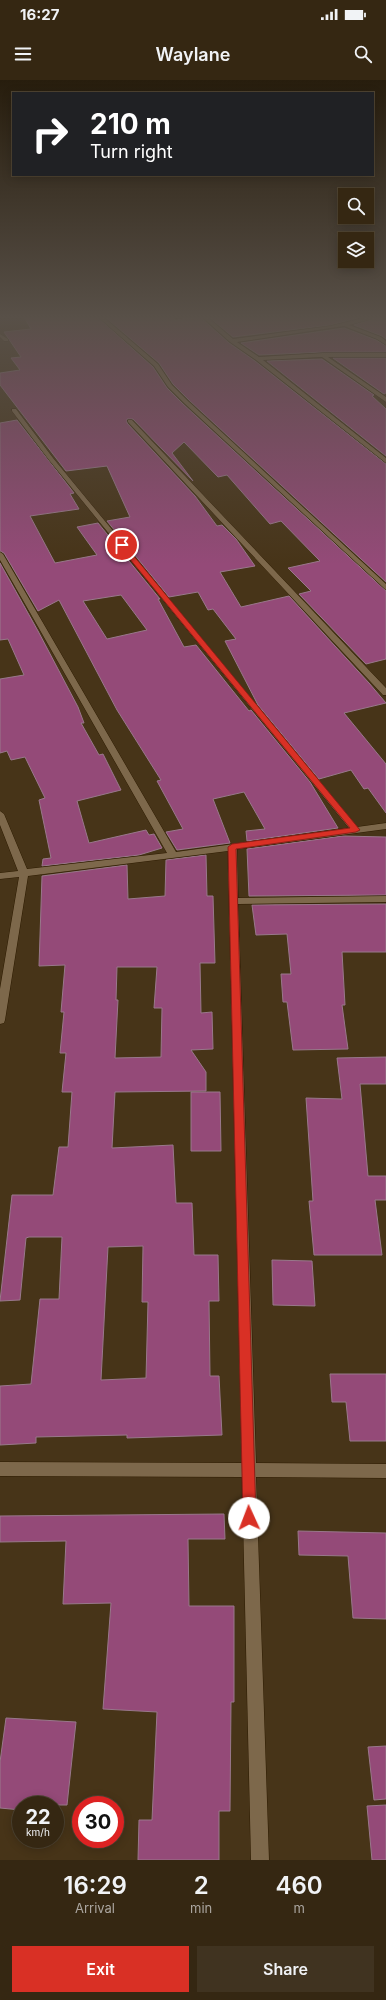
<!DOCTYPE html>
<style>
body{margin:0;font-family:Inter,sans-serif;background:#403320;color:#f1f3f6;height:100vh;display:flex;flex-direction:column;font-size:15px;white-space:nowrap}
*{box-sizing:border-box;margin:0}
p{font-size:13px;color:#aaa59f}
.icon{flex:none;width:22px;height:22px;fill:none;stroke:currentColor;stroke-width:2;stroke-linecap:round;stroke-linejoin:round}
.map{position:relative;height:1780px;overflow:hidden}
.panel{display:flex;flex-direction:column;background:#352712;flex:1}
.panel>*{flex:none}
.guide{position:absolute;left:12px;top:12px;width:362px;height:84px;border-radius:0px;box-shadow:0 2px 10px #0003,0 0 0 1px #4f4432;background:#202124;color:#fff;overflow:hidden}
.tools{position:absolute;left:338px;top:108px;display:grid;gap:8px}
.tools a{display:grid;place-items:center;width:36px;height:36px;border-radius:0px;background:#352712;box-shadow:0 2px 10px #0003,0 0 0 1px #4f4432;font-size:20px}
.speed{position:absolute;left:12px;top:1716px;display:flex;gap:8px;font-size:20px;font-weight:700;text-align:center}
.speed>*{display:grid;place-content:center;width:52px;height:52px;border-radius:50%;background:#352712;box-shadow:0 2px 10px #0003,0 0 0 1px #4f4432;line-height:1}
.speed small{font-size:10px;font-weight:400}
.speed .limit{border:6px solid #d22;background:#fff;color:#111}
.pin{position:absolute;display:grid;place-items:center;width:34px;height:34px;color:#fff;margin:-17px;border:2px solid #fff;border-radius:50%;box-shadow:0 1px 4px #0007}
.me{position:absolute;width:44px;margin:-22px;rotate:358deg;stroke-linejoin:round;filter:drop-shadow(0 0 3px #0008)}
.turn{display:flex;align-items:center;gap:14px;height:84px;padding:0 12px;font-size:18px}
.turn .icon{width:52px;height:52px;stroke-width:2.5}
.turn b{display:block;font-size:28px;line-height:34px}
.eta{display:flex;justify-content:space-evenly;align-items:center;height:68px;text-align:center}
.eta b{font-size:24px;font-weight:600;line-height:28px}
.action{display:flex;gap:8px;margin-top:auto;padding:8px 12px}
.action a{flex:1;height:46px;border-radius:0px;background:#d93025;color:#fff;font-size:16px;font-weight:600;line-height:46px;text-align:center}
.action a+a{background:#403320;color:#f1f3f6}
.status{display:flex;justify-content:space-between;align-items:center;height:28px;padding:0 20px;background:#352712;direction:ltr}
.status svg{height:11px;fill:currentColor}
header{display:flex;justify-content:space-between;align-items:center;height:52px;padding:0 12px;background:#352712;font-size:18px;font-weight:600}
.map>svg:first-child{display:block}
</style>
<div class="status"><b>16:27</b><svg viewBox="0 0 49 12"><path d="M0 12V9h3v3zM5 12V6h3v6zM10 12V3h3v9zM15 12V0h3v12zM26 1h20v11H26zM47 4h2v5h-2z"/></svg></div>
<header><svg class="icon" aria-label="menu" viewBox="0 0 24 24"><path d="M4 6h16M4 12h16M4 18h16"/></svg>Waylane<svg class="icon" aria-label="search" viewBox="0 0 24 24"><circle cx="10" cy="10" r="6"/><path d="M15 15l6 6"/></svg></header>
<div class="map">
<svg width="386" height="1780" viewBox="0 0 386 1780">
<rect width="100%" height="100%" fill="#473418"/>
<path fill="#944a78" stroke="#99788b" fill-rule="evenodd" d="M40,235H95L153,287L167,308L183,324L386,511V579L366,584L299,514L311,511L288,488L320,481L281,441L270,444L227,395L218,397L184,362L172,373L193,401L133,339H127V343L195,416L217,446L222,445L236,459L255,486L220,492L241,527L289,516L369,603L386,623L344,633L386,684V733L368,708L364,709L351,690L319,699L258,625L225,561L236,559L213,529L208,530L198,512L169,517L107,441L130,437L107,386L66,391L0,305V293L20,290L11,278L21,277L4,252L31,249L24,237Z
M103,235H147L150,238L169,235L175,240L200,237L229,263L255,281L386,384V502L189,320L173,304L159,283Z
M214,235H314L316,238L335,235L365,236L330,245L233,257L208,236Z
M379,237L386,241V259L382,256L354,245Z
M344,248L376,260L386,266V272H323L259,275L241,263Z
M333,278H386V313L384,314Z
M322,279L374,315L372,316L386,329V376L267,281Z
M17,340L74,413L70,414L79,429L30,436L55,483L97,475L77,447L98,443L160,519H158L184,567L196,565L249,631L251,630L310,702L338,748L247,761L246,751L265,749L244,712L213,719L230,763L177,770L166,752L183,749L157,701L161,700L117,630L59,520L38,531L4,473L0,471V343ZM121,515L147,550L107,559L83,521Z
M0,483L38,551L78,627L84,643H81L99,675L103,674L121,710L77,721L89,763L146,750L149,755L154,754L162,768L139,775L42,786L43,779L51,778L39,720L45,718L25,677L11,680L7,671L0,673V599L24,595L8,559L0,560Z
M343,756L386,757V815L249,816L247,769Z
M206,775L207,816H213L215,883H200L201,933L212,932L213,969L191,970L206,992V1011L115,1012L112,1068L173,1065L176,1123H192L194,1175H218L219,1221H209L210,1296H219L222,1355L127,1358V1355L36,1357V1363L0,1365V1306L31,1304L40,1219H59L62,1157H29L26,1158L20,1220L0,1221L12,1115H53L59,1067H68L72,1012H62L66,973H60L64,932H61L65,885L39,886L42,796L127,785L128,819L165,816L166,780ZM117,887H157L154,928H162L161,977L115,978L118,920H116ZM143,1166L142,1222H148L146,1298L101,1300L108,1167Z
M386,824V872H342L345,925H342L348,969L293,970L287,922H283L281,894H291L287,854L256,855L252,825Z
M386,977V1004H360L368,1096H386V1120H375L382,1175H314L309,1121H313L306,1018L342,1019L337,978Z
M191,1012H220L221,1071H191Z
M272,1180L312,1181L315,1226L273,1225Z
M330,1294H386V1361H350L346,1322H332Z
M224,1434L225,1459H188L189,1526H234V1622H231L230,1731H219V1780H138L139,1740H152L157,1632L103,1629L111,1523L63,1524L66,1461L0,1462V1436Z
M298,1451L386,1453V1539L353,1538L348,1476L299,1475Z
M6,1638L76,1642L67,1725H21V1730L0,1728V1682Z
M386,1666V1719L374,1720L368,1667Z
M386,1725V1780H372L367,1726Z"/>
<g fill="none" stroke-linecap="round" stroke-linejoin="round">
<defs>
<path id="minor" d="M96,235H101L158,284L172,305L188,321L386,504V510L184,323L168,307L154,286Z
M200,235H205L233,259L330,246L364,238L371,235H377L368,240L349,245L381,257L386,261V265L377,259L344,246L237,262L259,277L323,273H386V277H328L386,317V322L322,277L263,280L386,378V383L256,280L230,262Z
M0,254L8,259V261H4L0,257Z
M12,329H16L53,378L357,747L386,743V749L237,769L238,818L386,816V822L238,824L256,1383L386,1384V1398L256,1397L269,1780H251L242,1397L0,1396V1382L242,1383L228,771L28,796L5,940L4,943L0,944V909L19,797L0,799V793L18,791L0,745V731L4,734L27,789L167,773L0,480V472L3,474L176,772L349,748L49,380L12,331Z
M128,340H132L386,608V615H383L128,342Z"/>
</defs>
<use href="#minor" stroke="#2d1b00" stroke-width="1"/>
<use href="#minor" fill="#7d684b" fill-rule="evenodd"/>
</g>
<linearGradient id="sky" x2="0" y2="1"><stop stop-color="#271d0d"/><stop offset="0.49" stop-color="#585048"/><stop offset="1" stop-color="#585048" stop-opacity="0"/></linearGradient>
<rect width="386" height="484" fill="url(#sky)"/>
<path fill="#d93025" stroke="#8d1f18" d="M120,464H124L360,750L356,752L236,769L256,1438L254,1443L249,1445L245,1443L243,1438L228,767L232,764L350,748L120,467Z"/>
</svg>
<div class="tools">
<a><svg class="icon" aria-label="search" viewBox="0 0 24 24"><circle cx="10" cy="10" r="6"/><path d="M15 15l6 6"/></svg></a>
<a><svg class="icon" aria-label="layers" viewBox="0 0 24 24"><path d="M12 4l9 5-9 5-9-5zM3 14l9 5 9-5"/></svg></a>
</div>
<div class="speed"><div>22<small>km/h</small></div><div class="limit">30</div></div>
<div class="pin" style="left:122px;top:465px;background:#d93025"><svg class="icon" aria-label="arrive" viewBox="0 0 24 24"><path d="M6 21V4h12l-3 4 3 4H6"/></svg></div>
<svg class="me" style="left:249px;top:1438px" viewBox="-20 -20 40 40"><circle r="19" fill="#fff"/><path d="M0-13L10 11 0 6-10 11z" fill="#d93025"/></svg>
<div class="guide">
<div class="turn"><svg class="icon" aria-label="right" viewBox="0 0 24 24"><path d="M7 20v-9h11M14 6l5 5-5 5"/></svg><div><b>210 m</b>Turn right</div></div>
</div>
</div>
<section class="panel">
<div class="eta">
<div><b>16:29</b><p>Arrival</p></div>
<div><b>2</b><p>min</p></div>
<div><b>460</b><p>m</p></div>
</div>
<div class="action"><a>Exit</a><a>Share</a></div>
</section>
